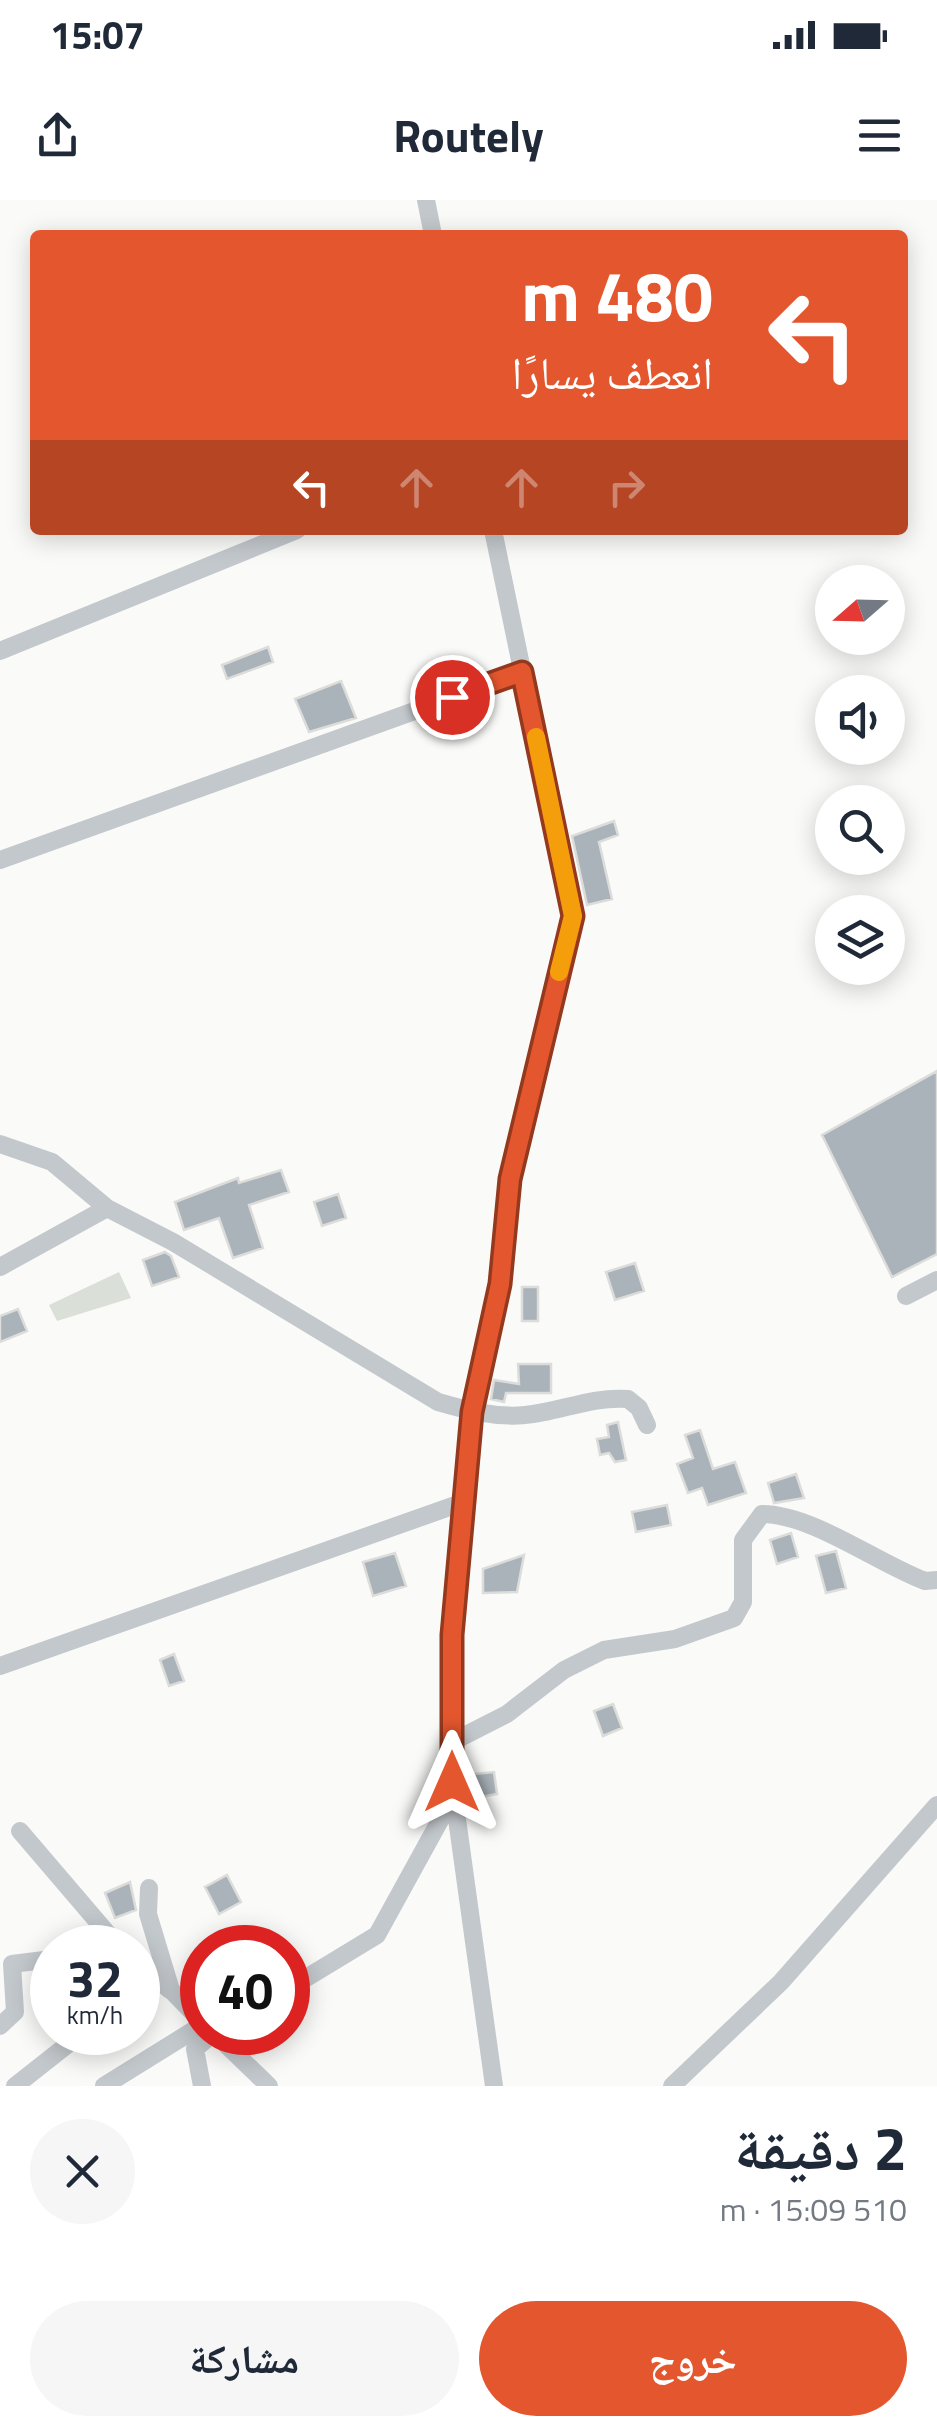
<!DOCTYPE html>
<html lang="ar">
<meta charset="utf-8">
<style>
body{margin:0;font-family:"Titillium Web","Noto Naskh Arabic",sans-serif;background:#f6f6f7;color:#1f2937;direction:rtl;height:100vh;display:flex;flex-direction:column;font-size:38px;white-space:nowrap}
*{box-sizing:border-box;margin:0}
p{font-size:32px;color:#747a83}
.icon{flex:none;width:55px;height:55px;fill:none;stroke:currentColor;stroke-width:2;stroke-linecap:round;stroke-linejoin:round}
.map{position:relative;height:1886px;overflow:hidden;direction:ltr}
.details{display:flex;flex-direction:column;background:#fff;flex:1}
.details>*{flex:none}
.guide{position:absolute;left:30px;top:30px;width:878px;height:305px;border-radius:10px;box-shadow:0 5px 25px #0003;direction:rtl;background:#e4572e;color:#fff;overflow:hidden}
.needle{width:65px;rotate:250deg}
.tools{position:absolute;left:815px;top:365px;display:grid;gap:20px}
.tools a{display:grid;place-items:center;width:90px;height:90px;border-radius:50%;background:#fff;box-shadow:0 5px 25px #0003;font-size:50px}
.speed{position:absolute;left:30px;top:1725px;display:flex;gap:20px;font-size:50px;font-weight:700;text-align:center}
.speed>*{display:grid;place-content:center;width:130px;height:130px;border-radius:50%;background:#fff;box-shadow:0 5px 25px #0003;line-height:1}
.speed small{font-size:25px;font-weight:400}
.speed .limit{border:15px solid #d22;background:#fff;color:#111}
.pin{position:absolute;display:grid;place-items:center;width:85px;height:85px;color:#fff;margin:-42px;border:5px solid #fff;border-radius:50%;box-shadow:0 2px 10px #0007}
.me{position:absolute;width:110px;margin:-55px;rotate:0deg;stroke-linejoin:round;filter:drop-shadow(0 0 8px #0008)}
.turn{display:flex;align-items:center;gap:35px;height:210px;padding:0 30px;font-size:45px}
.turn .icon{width:130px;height:130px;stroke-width:2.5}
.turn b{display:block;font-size:70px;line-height:85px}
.lanes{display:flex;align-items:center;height:95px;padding:0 30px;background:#0003;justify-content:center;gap:50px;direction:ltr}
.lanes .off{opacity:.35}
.round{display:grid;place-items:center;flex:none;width:105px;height:105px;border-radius:52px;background:#f6f6f7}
.summary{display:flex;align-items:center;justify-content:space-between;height:170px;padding:0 30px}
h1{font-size:60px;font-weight:700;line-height:75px}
.action{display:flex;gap:20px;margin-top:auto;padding:20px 30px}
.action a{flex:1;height:115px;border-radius:60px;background:#e4572e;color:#fff;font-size:40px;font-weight:700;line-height:115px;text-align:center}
.action a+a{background:#f6f6f7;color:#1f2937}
.status{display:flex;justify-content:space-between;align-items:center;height:70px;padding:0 50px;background:#fff;direction:ltr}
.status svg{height:28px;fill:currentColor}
header{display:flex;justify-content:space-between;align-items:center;height:130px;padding:0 30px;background:#fff;font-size:45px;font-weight:700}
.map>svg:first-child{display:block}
</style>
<div class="status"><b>15:07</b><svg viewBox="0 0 49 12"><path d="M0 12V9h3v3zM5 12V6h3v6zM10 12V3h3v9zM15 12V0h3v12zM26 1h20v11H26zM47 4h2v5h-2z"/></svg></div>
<header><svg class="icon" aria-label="menu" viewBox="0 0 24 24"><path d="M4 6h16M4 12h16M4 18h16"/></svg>Routely<svg class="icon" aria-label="share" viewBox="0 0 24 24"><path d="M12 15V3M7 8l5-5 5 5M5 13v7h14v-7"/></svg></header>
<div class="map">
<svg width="937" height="1886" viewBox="0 0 937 1886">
<rect width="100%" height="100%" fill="#fafaf8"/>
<path fill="#dadfd7" d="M119,1072L131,1098L57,1121L49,1105Z"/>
<path fill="#aab3b9" stroke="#dcdcda" stroke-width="2.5" d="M268,447L273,462L227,479L222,465Z
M341,481L356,518L309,532L295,499Z
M614,621L618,635L599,642L612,699L587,705L572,636Z
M937,871V1054L892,1077L822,935Z
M281,970L289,992L249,1005L263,1048L233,1058L219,1018L184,1030L175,1002L238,978L239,983Z
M338,994L346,1018L322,1026L314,1002Z
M165,1052L171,1056L179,1077L152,1086L143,1060Z
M635,1063L644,1091L615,1100L606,1072Z
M522,1087H538V1121H522Z
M18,1109L27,1131L0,1142V1116Z
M518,1164H551V1193H506L504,1202L491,1199L494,1180L519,1184Z
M618,1222L626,1260L615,1262L609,1253L600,1255L597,1239L609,1237L607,1225Z
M700,1230L713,1269L735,1262L746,1293L708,1305L702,1288L688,1293L677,1264L693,1258L685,1235Z
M796,1274L804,1298L774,1303L768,1283Z
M667,1305L671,1325L636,1332L632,1312Z
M791,1333L798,1357L777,1364L770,1340Z
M836,1351L846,1388L826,1393L816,1356Z
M395,1353L406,1386L373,1396L363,1362Z
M524,1355L517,1392L483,1393V1369Z
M174,1454L184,1481L169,1486L160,1460Z
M613,1504L622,1528L603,1536L594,1511Z
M494,1572L497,1594L480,1597L474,1574Z
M227,1675L241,1702L219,1714L205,1687Z
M130,1682L136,1710L115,1718L105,1693Z"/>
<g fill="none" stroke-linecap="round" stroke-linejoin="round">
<path stroke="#c3c8cc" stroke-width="18" d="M426,0L433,35
M493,330L573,716L511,979L500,1084L472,1212L452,1435V1583L494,1886
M0,451L297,330
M0,660L523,472
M0,944L52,962L107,1008L173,1042L438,1202C466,1210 495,1218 525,1215C560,1212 591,1196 628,1199L639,1208L647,1225
M0,1067L107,1008
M906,1096L937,1080
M0,1466L461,1303
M452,1542L507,1514L564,1470L604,1450L675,1439L734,1418L743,1402V1340L762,1314C812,1314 877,1363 925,1381L937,1380
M20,1631L120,1748
M149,1688L148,1714L171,1790L202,1822
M138,1763L170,1790
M288,1789L377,1735L443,1615L456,1610
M0,1826L15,1812L12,1764L52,1759
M213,1832L269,1886
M15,1886L67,1845L72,1832
M104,1886L202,1825
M202,1886L195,1849L215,1832
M672,1886L781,1782L937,1605"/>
</g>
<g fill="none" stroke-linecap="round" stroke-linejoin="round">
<defs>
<path id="route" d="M452,1582V1435L472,1212L500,1084L510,979L573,716L522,472L452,497"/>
</defs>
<use href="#route" stroke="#94391e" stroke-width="25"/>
<use href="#route" stroke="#e4572e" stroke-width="18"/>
<path stroke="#f59e0b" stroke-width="18" d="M536,537L573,716L559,772"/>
</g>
</svg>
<div class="tools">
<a><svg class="needle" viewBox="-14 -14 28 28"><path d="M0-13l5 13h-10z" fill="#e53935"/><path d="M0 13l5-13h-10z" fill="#747a83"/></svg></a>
<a><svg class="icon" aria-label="sound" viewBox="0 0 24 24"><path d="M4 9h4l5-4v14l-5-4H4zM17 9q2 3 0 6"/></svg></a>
<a><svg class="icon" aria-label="search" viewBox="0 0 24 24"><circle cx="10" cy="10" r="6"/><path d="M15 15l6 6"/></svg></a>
<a><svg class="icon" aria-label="layers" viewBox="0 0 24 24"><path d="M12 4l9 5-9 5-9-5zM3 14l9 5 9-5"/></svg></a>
</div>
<div class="speed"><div>32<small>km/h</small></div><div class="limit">40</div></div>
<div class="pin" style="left:452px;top:497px;background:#d93025"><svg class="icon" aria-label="arrive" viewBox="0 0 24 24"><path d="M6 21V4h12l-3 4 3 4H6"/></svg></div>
<svg class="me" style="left:452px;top:1582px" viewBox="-20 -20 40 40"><path d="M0-17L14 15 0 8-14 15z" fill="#e4572e" stroke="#fff" stroke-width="4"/></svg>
<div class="guide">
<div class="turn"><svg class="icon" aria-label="left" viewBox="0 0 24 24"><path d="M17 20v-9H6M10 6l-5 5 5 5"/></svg><div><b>480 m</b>انعطف يسارًا</div></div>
<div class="lanes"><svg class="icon" aria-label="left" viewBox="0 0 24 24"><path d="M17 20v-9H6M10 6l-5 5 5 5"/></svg><svg class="icon off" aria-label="ahead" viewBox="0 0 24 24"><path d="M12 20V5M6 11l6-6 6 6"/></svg><svg class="icon off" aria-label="ahead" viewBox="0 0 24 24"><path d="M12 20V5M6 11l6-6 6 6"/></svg><svg class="icon off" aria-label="right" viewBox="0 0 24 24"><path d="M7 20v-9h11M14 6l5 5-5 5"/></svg></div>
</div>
</div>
<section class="details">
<div class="summary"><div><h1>2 دقيقة</h1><p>510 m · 15:09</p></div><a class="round"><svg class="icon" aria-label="close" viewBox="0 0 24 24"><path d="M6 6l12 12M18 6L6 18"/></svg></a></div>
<div class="action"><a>خروج</a><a>مشاركة</a></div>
</section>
